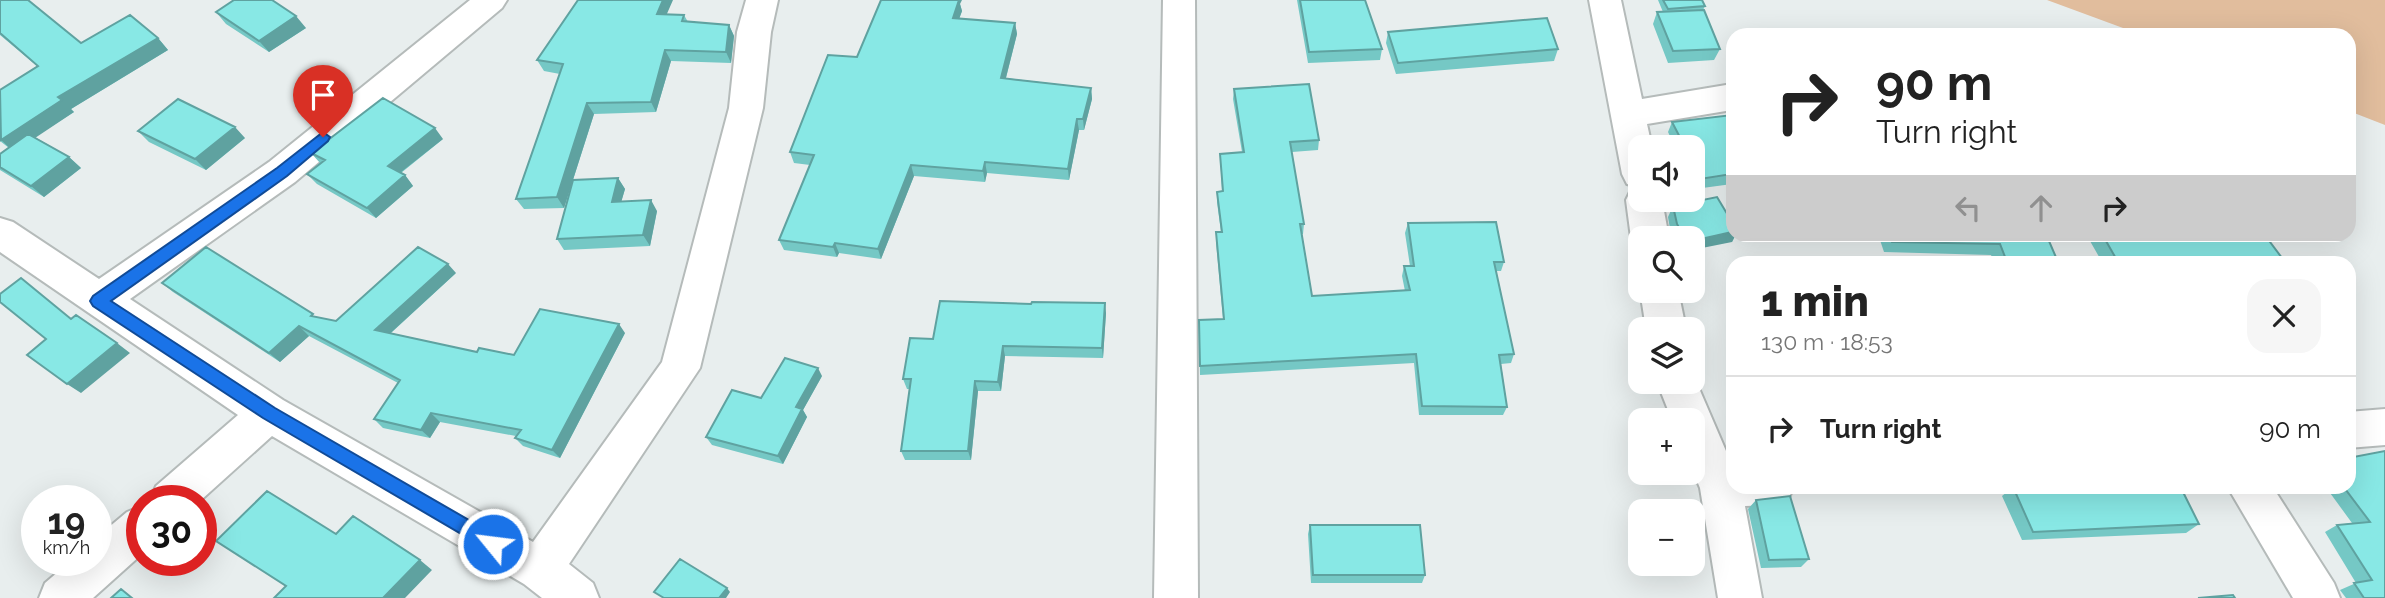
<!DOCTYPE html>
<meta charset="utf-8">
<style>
body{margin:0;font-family:Raleway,sans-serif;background:#f6f6f6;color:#222;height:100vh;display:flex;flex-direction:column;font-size:26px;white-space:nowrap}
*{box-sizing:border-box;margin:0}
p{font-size:23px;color:#767676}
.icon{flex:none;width:38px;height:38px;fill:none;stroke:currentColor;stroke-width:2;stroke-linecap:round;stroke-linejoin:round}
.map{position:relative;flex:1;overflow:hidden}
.panel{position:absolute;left:1726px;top:256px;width:630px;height:238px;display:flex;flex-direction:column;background:#fff;border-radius:21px;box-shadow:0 7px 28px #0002}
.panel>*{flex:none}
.banner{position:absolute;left:1726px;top:28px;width:630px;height:214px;border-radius:21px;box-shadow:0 7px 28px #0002;background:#fff;color:#222;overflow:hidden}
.controls{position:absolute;left:1628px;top:135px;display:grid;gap:14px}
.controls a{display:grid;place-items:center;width:77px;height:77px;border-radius:14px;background:#fff;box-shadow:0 7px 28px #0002;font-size:35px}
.speed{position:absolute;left:21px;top:485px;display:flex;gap:14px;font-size:35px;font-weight:700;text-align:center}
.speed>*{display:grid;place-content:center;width:91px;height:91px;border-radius:50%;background:#fff;box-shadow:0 7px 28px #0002;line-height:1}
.speed small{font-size:18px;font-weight:400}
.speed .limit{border:10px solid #d22;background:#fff;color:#111}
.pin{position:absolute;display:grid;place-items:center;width:60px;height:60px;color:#fff;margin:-72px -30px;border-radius:50% 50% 50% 0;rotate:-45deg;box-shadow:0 0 7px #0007}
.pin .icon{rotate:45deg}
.me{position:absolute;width:77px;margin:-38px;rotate:299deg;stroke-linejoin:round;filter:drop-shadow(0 0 5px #0008)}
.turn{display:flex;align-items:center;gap:24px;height:147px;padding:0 35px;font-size:32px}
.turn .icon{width:91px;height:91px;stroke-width:2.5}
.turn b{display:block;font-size:49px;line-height:60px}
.lanes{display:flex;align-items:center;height:66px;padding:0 35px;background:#0003;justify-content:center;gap:35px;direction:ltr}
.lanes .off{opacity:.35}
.round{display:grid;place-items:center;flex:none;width:74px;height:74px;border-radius:21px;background:#f6f6f6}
.summary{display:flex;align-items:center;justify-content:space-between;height:119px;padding:0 35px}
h1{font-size:42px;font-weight:800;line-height:52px}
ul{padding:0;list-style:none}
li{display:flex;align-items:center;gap:21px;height:105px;padding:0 35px;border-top:2px solid #e0e0e0}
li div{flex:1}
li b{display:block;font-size:26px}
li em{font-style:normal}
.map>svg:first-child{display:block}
</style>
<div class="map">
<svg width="2385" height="598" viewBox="0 0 2385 598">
<rect width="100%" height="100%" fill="#e8eeee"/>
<path fill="#e1bd9d" d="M2047,0H2385V125L2349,111L2348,35H2142Z"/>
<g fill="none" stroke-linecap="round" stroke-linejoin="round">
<defs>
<path id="street" d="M470,0H507L502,8L295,182L130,299L283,400L533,542L662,362L729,108L737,32L746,0H778L771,32L763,108L700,368L569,564L593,583L599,598H542L524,584L272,436L201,500H150L156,486L238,415L0,252V218L13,222L99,279L269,162Z
M1163,0H1195L1198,598H1154Z
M1589,0H1621L1642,99L1732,84V110L1647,124L1652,147H1640V200H1662L1669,238H1640V250L1631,238L1626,200L1631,190L1638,187L1627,184L1622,174Z
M1640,290H1678L1686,329H1646Z
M1692,372L1732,465V486H1794L1788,500L1773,505L1745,506L1762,598H1718L1700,488L1692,469V420H1672L1657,382H1692Z
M2385,409V445L2348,448V412Z
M2227,486H2272L2334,583L2340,598H2293Z
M142,506V554L93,598H39L45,583L72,560H96V538L127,512Z"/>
</defs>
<use href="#street" stroke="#b5bbba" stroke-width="4"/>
<use href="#street" fill="#fff" fill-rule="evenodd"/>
</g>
<path fill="#75c8c5" d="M0,0L81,43L158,38L168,50L71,109L74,112L35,137L69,157L81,168L44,197L0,170V154L9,148L0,141V90L37,66L0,35Z
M1297,0H1365L1382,49L1380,60L1308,63Z
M1658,0H1702L1705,6L1703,10L1720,49L1714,60L1668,63L1653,24L1657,12H1663Z
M960,4L962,11L959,19L1015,23L1017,34L1006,78L1091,88L1092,99L1084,130H1079L1069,180L987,173L985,182L914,176L881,259L839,253L837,257L784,250L779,240L810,165L794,163L790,152L857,57Z
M216,12L306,28L269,52L226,24Z
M667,14L684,15L688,22L729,25L734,36L731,63L671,61L656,112L594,114L564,208L524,209L516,199L560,74L544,71L537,60Z
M1388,32L1558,49L1554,61L1396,74L1386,43Z
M1234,89L1319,140L1318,150L1292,152L1304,224L1303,234H1302L1312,296L1405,291L1402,276L1404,266H1410L1405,233L1408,223L1504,262L1501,271H1496L1514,354L1511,363L1501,364L1507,407L1503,415H1419L1414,363L1200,375L1199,320L1223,319L1216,242V232H1221L1217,202V192L1222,191L1220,154L1242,152L1233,99Z
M1732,115V184L1695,189L1692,183V147H1675L1668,132L1672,122Z
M138,131L245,138L206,170L149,142Z
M443,139L401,173L405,175L413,186L376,218L317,184L307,174L320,163L311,153Z
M618,178L625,189L621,202L657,211L650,246L564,250L557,239Z
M1673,206L1732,234H1736L1732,242L1692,238H1673L1671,235L1668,217Z
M1878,234H2046L2058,262H1994L1991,255L1884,252Z
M2086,234H2264L2282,258L2276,262H2102Z
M456,273L391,333L477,352L514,355L625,333L560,458L523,446L515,438L516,436L440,422L430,438L383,428L374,419L398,383L309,336L280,362L173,292L162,283L336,321Z
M1106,313L1103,358L1005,356L1001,391H978L971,460H905L901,451L910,389H907L903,379L933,339Z
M822,376L803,410L807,417L783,464L712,445L706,437L761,398Z
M2385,451V598H2346L2340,590L2356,583L2325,532L2337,525L2352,523L2325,486H2348Z
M2013,487L2199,524L2186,533L2022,540L2002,496Z
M1756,500L1809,559L1801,567L1761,568L1748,509Z
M1310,525L1425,575L1422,583H1311L1308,534Z"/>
<path fill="#5fa2a0" d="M663,0H673L662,25L657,14Z
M956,0H962L960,4L962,11L955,30L953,18Z
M296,16L306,28L269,52L259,41Z
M1015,23L1017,34L1003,89L1001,78Z
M729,25L734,36L731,63L726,52Z
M158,38L168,50L71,109L74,112L14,152L1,140L58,97Z
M665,50L671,61L656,112L651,102Z
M1091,88L1092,99L1084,130L1083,119Z
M587,103L594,114L564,208L557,197Z
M1077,119L1079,130L1069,180L1068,169Z
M235,127L245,138L206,170L195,159Z
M435,128L443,139L396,176L388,166Z
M69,157L81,168L44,197L31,186Z
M985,162L987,173L985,182L983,171Z
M911,165L914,176L881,259L878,249Z
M405,175L413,186L376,218L367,208Z
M618,178L625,189L618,213L612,202Z
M651,200L657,211L650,246L643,235Z
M1732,232V234H1736L1732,242L1692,250V241Z
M835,243L839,253L837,257L833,247Z
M448,264L456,273L384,339L375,330Z
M1105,303L1106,313L1103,358L1102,348Z
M619,324L625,333L560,458L552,450Z
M299,326L309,336L280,362L269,353Z
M117,343L130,353L81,393L67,384Z
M1003,346L1005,356L1001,391L998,382Z
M818,368L822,376L803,410L807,417L783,464L778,456L796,407Z
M975,381L978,391L971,460L968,451Z
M431,413L440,422L430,438L421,430Z
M420,560L432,570L405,598H383Z
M727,588L730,592L726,598H719Z"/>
<path fill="#88e8e5" stroke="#5fa2a0" stroke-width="2" d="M0,0H28L81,43L130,15L158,38L58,97L62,100L1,140L0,90L38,66L0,33Z
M234,0H272L296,16L259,41L216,12Z
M578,0H663L657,14L684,15L682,21L729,25L726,52L665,50L651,102L587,103L557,197L516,199L563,64L537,60Z
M881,0H959L953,18L1015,23L1001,78L1091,88L1083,119H1077L1068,169L985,162L983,171L911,165L878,249L835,243L833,247L779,240L814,155L790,152L828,55L857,57Z
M1300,0H1365L1382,49L1309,52Z
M1663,0H1702L1705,6L1668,9Z
M1704,10L1720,49L1673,51L1657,12Z
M1547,18L1558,49L1398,63L1388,32Z
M1309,84L1319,140L1290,142L1304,224H1300L1312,296L1410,290L1404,266H1414L1408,223L1496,222L1504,262H1494L1514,354L1499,355L1507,407L1422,406L1416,354L1200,366L1199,320L1224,319L1216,232H1222L1217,192L1223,191L1220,154L1244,152L1234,89Z
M383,98L435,128L388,166L405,175L367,208L307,174L325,160L311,153Z
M178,99L235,127L195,159L138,131Z
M1732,115V174L1700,179L1692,163V147H1685L1672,122Z
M28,134L69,157L31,186L0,167V154Z
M618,178L612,202L651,200L643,235L557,239L573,180Z
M1717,197L1732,222V232L1692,241V238H1685L1677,224L1673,206Z
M1889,234H2046L2058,262H2007L2000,244L1892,242Z
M2102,234H2264L2282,258L2243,262H2118Z
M206,247L313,314L311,316L336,321L418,247L448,264L375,330L477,352L479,348L514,355L540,309L619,324L552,450L515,438L521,430L431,413L421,430L374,419L400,380L299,326L269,353L162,283Z
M21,278L71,319L76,315L117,343L67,384L27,355L46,339L0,302V294Z
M940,301L1031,304L1032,302L1105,303L1102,348L1003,346L998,382L975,381L968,451H901L911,379H903L910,338L933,339Z
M785,358L818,368L796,407L802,409L778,456L706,437L732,390L761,398Z
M2385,451V598H2364L2354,583L2372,580L2337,525L2370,522L2343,486H2348V458Z
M2180,486L2199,524L2033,532L2013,487Z
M267,491L336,534L353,516L420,560L383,598H274L286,586L216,541Z
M1790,496L1809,559L1769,560L1756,500Z
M1310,525H1420L1425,575H1313Z
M680,559L727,588L719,598H664L654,592Z
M121,589L132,598H111Z
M2233,595L2235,598H2198Z"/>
<path fill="#1a73e8" stroke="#114b97" stroke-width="2" d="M323,132L330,137L328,141L287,176L111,301L275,408L500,538L502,544L500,549L493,552L487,549L263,418L93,306L90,301L93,296L277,168Z"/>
</svg>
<div class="controls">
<a><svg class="icon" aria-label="sound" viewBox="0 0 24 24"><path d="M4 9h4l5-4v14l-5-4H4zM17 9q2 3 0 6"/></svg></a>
<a><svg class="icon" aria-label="search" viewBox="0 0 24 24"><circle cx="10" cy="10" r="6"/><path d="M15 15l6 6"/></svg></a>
<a><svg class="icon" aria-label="layers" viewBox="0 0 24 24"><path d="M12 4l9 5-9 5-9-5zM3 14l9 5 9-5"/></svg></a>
<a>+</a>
<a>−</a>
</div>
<div class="speed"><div>19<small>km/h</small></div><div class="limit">30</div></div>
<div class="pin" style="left:323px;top:137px;background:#d93025"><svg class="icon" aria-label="arrive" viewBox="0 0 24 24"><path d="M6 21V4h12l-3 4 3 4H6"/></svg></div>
<svg class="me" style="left:493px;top:544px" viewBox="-20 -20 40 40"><circle r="17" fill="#1a73e8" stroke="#fff" stroke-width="3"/><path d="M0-11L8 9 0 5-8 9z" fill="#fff"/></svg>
<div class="banner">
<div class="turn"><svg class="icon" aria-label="right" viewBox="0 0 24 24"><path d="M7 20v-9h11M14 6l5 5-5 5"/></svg><div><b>90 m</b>Turn right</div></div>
<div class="lanes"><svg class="icon off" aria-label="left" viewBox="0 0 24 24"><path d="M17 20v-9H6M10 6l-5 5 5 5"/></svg><svg class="icon off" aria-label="ahead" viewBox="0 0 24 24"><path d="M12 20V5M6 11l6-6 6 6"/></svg><svg class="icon" aria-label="right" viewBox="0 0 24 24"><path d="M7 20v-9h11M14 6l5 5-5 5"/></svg></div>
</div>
<section class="panel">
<div class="summary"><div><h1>1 min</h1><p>130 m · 18:53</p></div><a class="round"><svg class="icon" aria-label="close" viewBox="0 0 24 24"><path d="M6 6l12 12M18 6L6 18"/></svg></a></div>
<ul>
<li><svg class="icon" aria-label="right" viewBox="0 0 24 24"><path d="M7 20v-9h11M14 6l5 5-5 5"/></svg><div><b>Turn right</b></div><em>90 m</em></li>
</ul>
</section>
</div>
